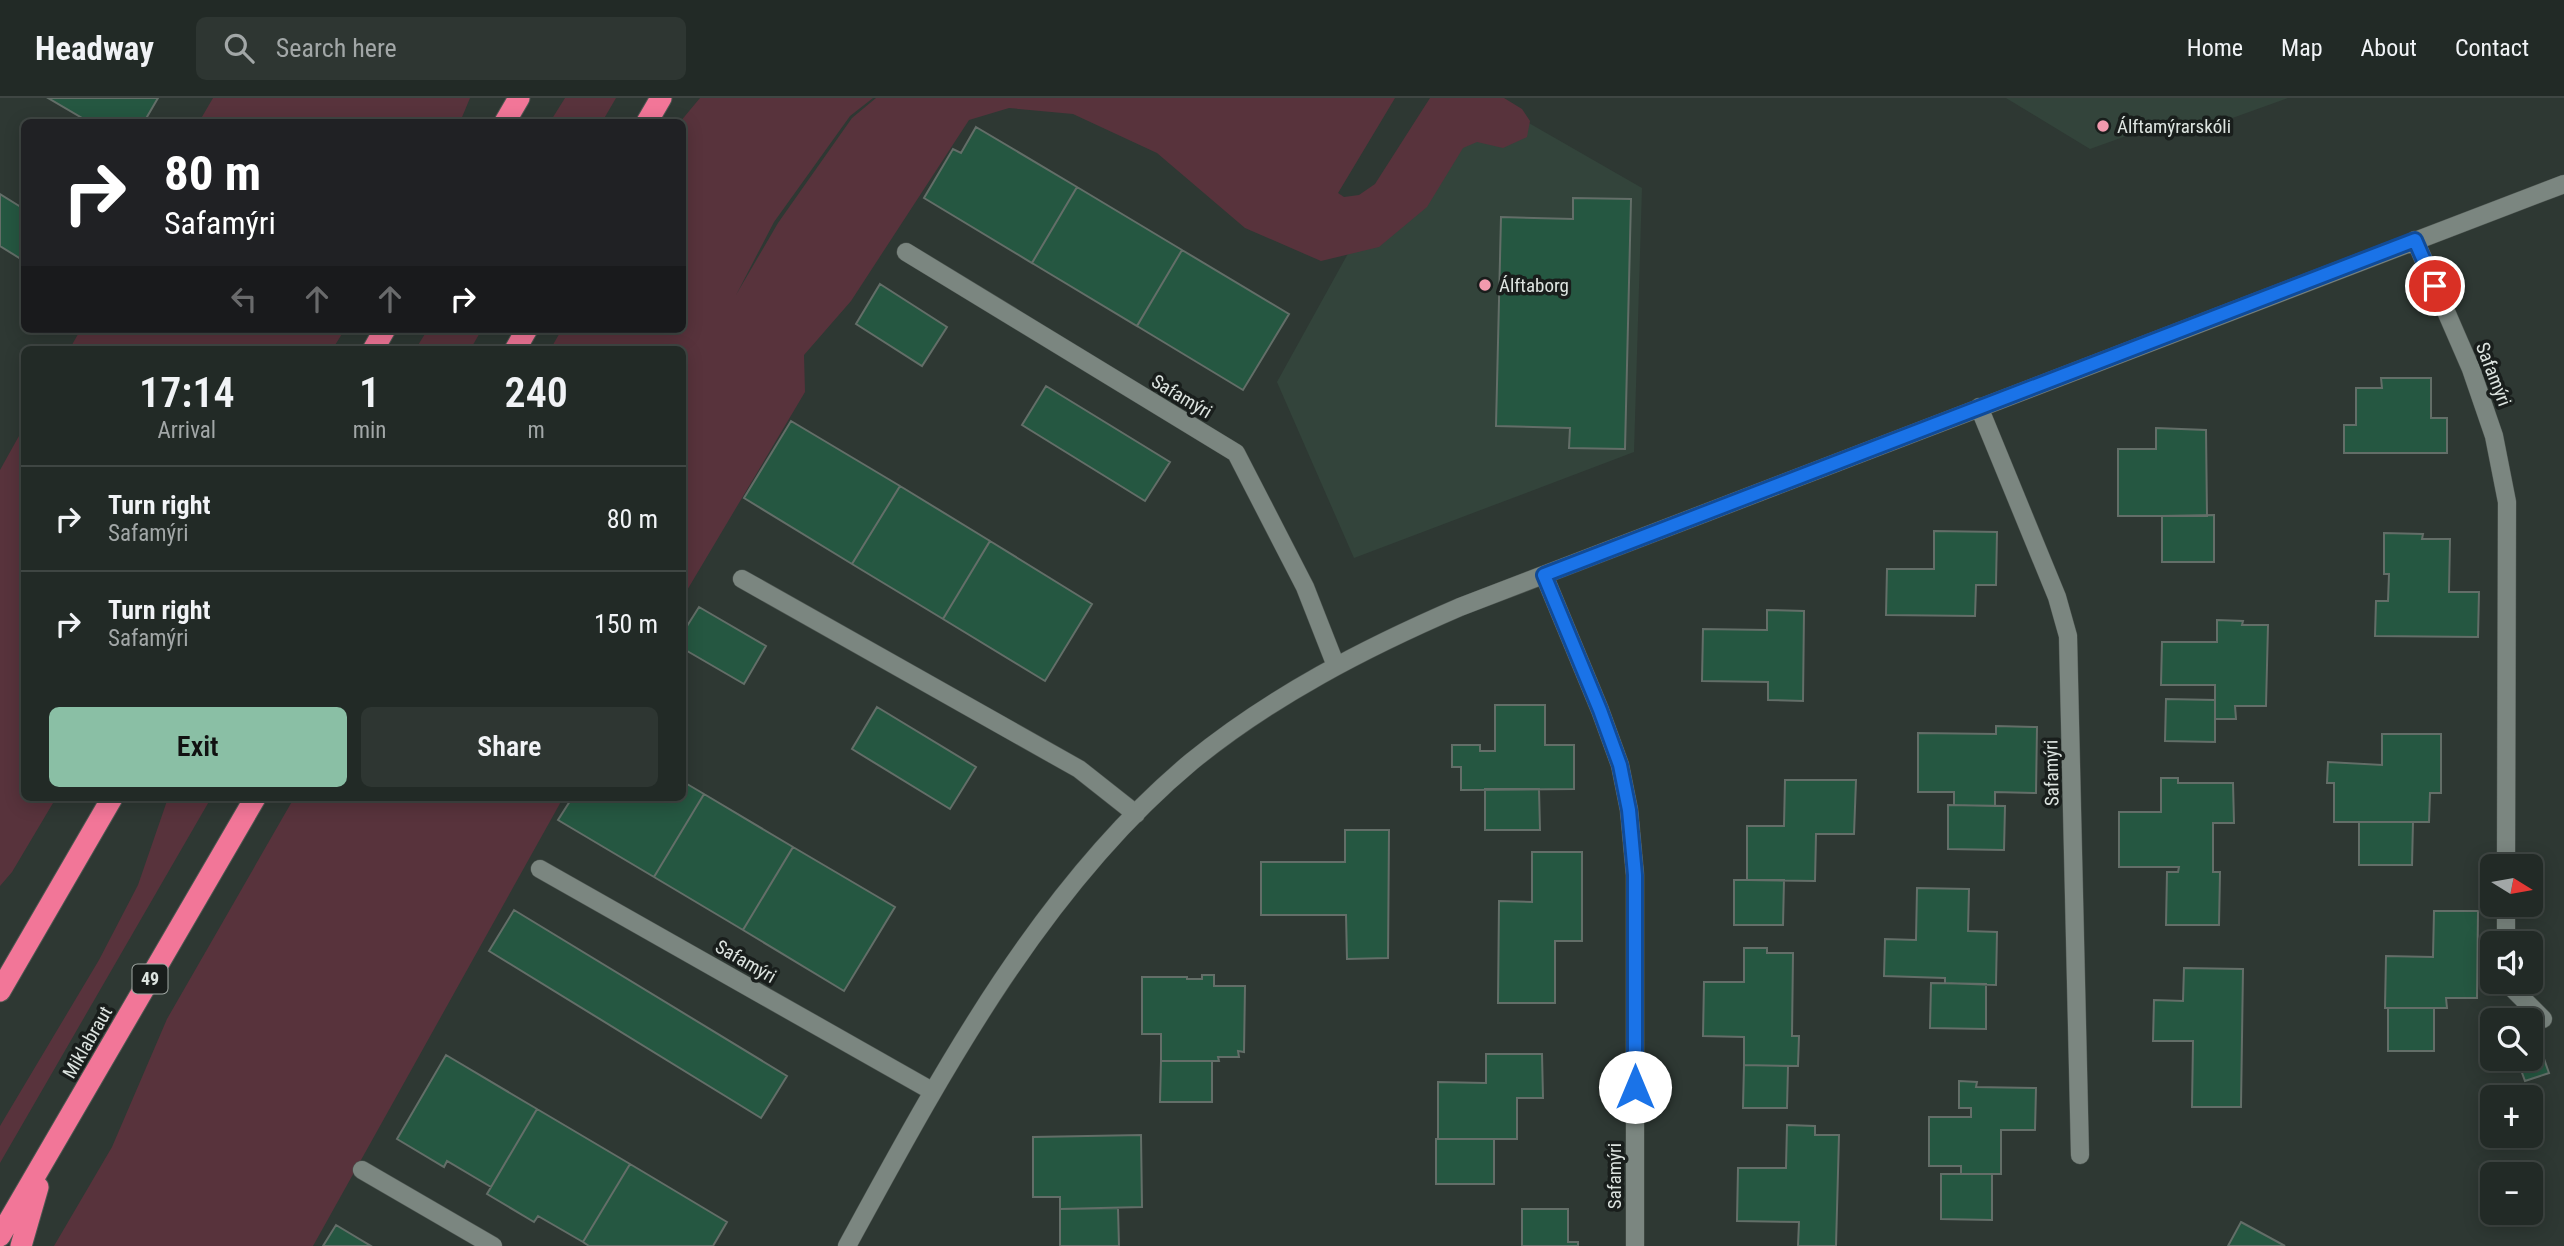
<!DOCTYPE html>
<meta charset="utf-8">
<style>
body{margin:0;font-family:"Roboto Condensed",sans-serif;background:#2e3632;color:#f1f3f6;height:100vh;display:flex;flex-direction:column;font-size:26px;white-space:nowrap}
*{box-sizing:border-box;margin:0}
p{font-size:23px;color:#a2a7a7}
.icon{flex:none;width:38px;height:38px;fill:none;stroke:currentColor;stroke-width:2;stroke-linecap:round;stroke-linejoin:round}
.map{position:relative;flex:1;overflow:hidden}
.drawer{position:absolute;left:21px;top:248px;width:665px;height:455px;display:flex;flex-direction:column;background:#222a26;border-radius:10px;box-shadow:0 4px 18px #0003,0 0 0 2px #3f4643}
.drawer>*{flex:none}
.guide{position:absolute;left:21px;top:21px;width:665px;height:214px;border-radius:10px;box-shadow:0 4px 18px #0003,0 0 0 2px #3f4643;background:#202124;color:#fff;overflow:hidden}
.needle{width:46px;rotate:101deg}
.controls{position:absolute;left:2480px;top:756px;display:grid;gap:14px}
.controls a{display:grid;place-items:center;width:63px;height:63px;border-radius:10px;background:#222a26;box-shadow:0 4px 18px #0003,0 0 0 2px #3f4643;font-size:35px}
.pin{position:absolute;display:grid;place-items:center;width:60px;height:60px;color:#fff;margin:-30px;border:4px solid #fff;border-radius:50%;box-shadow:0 2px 7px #0007}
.me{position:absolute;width:77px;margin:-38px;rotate:0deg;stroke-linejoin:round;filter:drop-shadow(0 0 5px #0008)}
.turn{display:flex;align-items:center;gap:24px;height:147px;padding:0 28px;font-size:32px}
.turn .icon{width:91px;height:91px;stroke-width:2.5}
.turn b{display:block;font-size:49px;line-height:60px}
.lanes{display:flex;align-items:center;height:66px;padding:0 28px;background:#0003;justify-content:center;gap:35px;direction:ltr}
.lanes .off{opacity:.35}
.eta{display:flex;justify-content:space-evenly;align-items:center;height:119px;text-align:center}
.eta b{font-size:42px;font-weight:600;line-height:49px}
.button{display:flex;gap:14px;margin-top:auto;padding:14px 28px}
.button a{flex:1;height:80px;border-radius:10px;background:#8abfa5;color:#111;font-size:28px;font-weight:600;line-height:80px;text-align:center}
.button a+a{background:#2e3632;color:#f1f3f6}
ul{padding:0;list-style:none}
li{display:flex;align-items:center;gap:21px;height:105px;padding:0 28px;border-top:2px solid #3f4643}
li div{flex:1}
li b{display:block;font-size:26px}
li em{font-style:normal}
header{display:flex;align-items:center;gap:42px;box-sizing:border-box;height:98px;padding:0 35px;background:#222a26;border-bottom:2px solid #3f4643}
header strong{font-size:33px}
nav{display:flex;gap:38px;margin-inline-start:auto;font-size:24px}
.search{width:490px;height:63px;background:#2e3632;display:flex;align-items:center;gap:18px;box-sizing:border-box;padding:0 24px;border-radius:10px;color:#a2a7a7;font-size:26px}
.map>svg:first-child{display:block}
</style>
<header>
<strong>Headway</strong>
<div class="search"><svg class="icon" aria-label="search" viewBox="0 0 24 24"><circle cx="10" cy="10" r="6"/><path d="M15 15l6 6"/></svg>Search here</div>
<nav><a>Home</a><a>Map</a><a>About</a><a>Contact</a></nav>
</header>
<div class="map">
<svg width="2564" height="1148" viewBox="0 0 2564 1148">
<rect width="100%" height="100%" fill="#2e3833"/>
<path fill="#33443b" d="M1434,0H1485L1642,90L1634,354L1354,460L1277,284Z
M2006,0H2288L2185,37L2179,19L2090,51Z"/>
<path fill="#58333c" d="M213,0H470L460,24H199Z
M565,0H616L602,24H550Z
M700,0H873L850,18L774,124L736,197L778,125L852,20L876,0H1395L1338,95L1344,99L1359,97L1375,86L1430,0H1504L1522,11L1530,23L1527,39L1503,50L1477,44L1463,50L1427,109L1379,149L1321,163L1245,130L1157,55L1073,16L1009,10L969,22L851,203L804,257L805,294L683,499L682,252H550L562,231H682V24H680Z
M81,231H345L332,252H69Z
M428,231H482L470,252H415Z
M24,329V700H56L12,774L0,788V372Z
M168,700H211L0,1065V1028L99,862L138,787Z
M294,700H563L313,1148H54L112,1049L167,921Z"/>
<path fill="#255741" stroke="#636e68" stroke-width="2" d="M48,0H158L144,24H89Z
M976,29L1077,89L1032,165L924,100L953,51L961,55Z
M1077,89L1182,152L1137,228L1032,165Z
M0,96L24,111V163L0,148Z
M1573,100L1631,101L1625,351L1569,350L1570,330L1496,328L1501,119L1573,121Z
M1182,152L1289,216L1243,292L1137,228Z
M880,186L947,229L922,268L856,226Z
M2381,280H2431V320H2447V355H2344V327H2356V290H2382Z
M1046,288L1170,364L1145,403L1022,327Z
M791,323L900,388L852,466L744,400Z
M2156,330L2206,332L2207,418H2118V351H2156Z
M900,388L990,443L943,521L852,466Z
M2214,417V464H2162V418Z
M1934,433L1997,434L1996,487H1976L1975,518L1886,517L1887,471H1934Z
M2384,435L2423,436L2422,441H2450L2449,494H2479L2478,539L2375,538L2376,503H2388L2389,476H2384Z
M990,443L1092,506L1045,583L943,521Z
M699,509L766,548L744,586L682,550V536Z
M1767,512L1804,513L1803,603L1768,602V584L1702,583L1703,531L1767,532Z
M2217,522L2243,523L2242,527H2268L2266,608H2235L2236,621H2215V587H2161L2162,544H2217Z
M2166,601L2215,602V644L2165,643Z
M1495,607H1545V647H1574V691L1461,692V669H1452V647H1480V653H1495Z
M877,609L976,669L950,711L852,651Z
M1996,628L2037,629L2036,695L1995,694V708L1954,707V694H1918V635L1996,636Z
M2382,636H2441V695H2430L2429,724H2334V685H2327L2328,664L2382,667Z
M2161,680H2178V685H2233L2234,725H2213V774H2220L2219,827H2166L2167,774H2178L2179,769H2119V714H2161Z
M1785,682H1856L1854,736H1816L1815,783L1747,782V728H1784Z
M682,683L704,696L654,779L558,722L572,700H682Z
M1485,691H1539L1540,732H1485Z
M704,696L793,749L743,832L654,779Z
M1948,707L2005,708L2004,752L1948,751Z
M2359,724H2413L2412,767H2359Z
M1345,732H1389L1388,860L1347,861L1346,817H1261V764H1345Z
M793,749L895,809L844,893L743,832Z
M1532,754H1582V843H1555V905H1498L1499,803L1532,804Z
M1734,782H1784L1783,827H1734Z
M1917,790L1969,791L1968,833L1997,834L1996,887L1945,885V880L1884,878L1885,841L1916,842Z
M514,812L787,978L761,1020L489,853Z
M2434,813H2478L2477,900H2446L2447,910H2385L2386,858L2433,859Z
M1744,850H1767V855H1793L1792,938H1799L1798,968L1744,967V939L1703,938L1704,884H1744Z
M2184,870L2243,871L2241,1009H2192L2193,943H2153L2154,902L2183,903Z
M1202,877H1214V888H1245L1244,954L1238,953L1239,959H1218L1219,963H1161V936H1142V879H1187V881H1202Z
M1931,885L1986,886V931L1930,930Z
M2388,910H2434V953H2388Z
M2536,938L2549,975L2525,983L2517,961H2530V940Z
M1486,956H1542L1543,1000H1517V1041H1438V984L1486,985Z
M446,957L537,1011L491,1089L447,1063L444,1069L397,1041Z
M1161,963H1212V1004H1160Z
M1744,967L1788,968L1787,1010H1743Z
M1959,983L1977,984L1976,989L2036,990L2035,1032H2001V1076H1961V1068H1929V1019H1971V1010H1959Z
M537,1011L630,1066L583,1144L538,1118L534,1124L487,1096Z
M1787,1027L1815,1028V1037H1839L1836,1148H1798L1799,1124L1737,1123L1738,1070H1786Z
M1141,1037L1142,1109L1060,1111V1099H1033V1039Z
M1436,1041H1494V1086H1436Z
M630,1066L727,1124L713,1148H589L583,1144Z
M1941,1076H1992V1122L1941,1121Z
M1118,1110L1119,1148H1060V1111Z
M1522,1111H1568V1144H1578V1148H1522Z
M2241,1124L2285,1148H2228Z
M336,1127L371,1148H323Z"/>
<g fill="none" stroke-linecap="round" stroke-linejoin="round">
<defs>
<path id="street" d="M2415,142L2471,271L2494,338L2507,404L2506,768
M906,154L1236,355L1305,489L1336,568
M1979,309L2057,499L2068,538L2080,1057
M1544,477L1600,612L1620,667L1629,712L1635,777V1148
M742,481L1079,671L1136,716
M540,771L932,993
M2506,845V807
M2506,884L2543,921
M362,1072L493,1148
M847,1148C940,978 1040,790 1191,664C1272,598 1365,550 1460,509L2564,86"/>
<path id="highway" d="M505,24L519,0
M647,24L661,0
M373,252L385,231
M515,252L527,231
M0,893L112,700
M0,1138L255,700
M21,1148L38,1089"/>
</defs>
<use href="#street" stroke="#4e5651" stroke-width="19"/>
<use href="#highway" stroke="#4e5651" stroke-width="23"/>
<use href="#street" stroke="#7b8680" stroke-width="18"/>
<use href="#highway" stroke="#f27698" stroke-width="21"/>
</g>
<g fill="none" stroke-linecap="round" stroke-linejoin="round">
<defs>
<path id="route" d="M1635,989V777L1629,712L1620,667L1600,612L1544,477L2415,142L2435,188"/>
</defs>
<use href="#route" stroke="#114b97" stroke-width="18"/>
<use href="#route" stroke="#1a73e8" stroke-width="12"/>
</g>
<g fill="#f29aae" stroke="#191e1c" stroke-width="2.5">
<circle cx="2103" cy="28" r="7"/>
<circle cx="1485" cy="187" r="7"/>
</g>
<g text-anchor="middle" stroke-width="7" stroke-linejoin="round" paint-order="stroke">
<rect fill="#191e1c" stroke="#a2a9a5" stroke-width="2" x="132.5" y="866.5" width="35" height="29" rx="5"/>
<g font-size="18" font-weight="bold" fill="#dde4e0">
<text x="150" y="887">49</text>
</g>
<g font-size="19" fill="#dde4e0" stroke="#191e1c" text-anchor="start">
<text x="2117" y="35">Álftamýrarskóli</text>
<text x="1499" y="194">Álftaborg</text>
</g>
<g font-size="19" fill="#dde4e0" stroke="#191e1c">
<text transform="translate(2494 276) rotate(69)" y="7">Safamýri</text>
<text transform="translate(1182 298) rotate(31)" y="7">Safamýri</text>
<text transform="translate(2051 675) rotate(-91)" y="7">Safamýri</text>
<text transform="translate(746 863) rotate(30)" y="7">Safamýri</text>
<text transform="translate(87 944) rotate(-60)" y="7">Miklabraut</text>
<text transform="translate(1614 1078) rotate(-90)" y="7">Safamýri</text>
</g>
</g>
</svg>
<div class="controls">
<a><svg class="needle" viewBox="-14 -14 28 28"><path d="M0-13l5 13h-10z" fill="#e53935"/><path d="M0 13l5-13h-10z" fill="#a2a7a7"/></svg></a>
<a><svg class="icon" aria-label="sound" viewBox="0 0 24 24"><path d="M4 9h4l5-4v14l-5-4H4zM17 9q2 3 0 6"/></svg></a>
<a><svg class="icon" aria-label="search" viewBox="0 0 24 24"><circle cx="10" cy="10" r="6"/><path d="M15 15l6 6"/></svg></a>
<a>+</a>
<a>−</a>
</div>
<div class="pin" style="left:2435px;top:188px;background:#d93025"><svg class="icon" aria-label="arrive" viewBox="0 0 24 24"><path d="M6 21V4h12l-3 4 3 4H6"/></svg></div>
<svg class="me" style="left:1635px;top:989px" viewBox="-20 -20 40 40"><circle r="19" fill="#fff"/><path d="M0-13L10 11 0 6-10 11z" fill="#1a73e8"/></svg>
<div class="guide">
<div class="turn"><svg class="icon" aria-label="right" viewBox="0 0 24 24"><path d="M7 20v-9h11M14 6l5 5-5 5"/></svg><div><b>80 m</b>Safamýri</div></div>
<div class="lanes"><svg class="icon off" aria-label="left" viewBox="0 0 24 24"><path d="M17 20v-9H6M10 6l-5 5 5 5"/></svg><svg class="icon off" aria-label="ahead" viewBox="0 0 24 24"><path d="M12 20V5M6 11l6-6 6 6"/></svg><svg class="icon off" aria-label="ahead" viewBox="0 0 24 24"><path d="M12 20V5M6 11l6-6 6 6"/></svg><svg class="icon" aria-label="right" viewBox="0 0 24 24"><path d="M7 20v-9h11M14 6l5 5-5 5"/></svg></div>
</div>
<section class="drawer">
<div class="eta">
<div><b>17:14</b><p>Arrival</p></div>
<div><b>1</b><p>min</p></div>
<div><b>240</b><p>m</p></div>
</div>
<ul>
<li><svg class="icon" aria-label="right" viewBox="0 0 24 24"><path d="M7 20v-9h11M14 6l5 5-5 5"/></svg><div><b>Turn right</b><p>Safamýri</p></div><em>80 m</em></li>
<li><svg class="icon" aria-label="right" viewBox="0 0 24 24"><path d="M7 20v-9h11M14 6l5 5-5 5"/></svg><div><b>Turn right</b><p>Safamýri</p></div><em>150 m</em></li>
</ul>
<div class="button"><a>Exit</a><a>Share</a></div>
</section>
</div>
